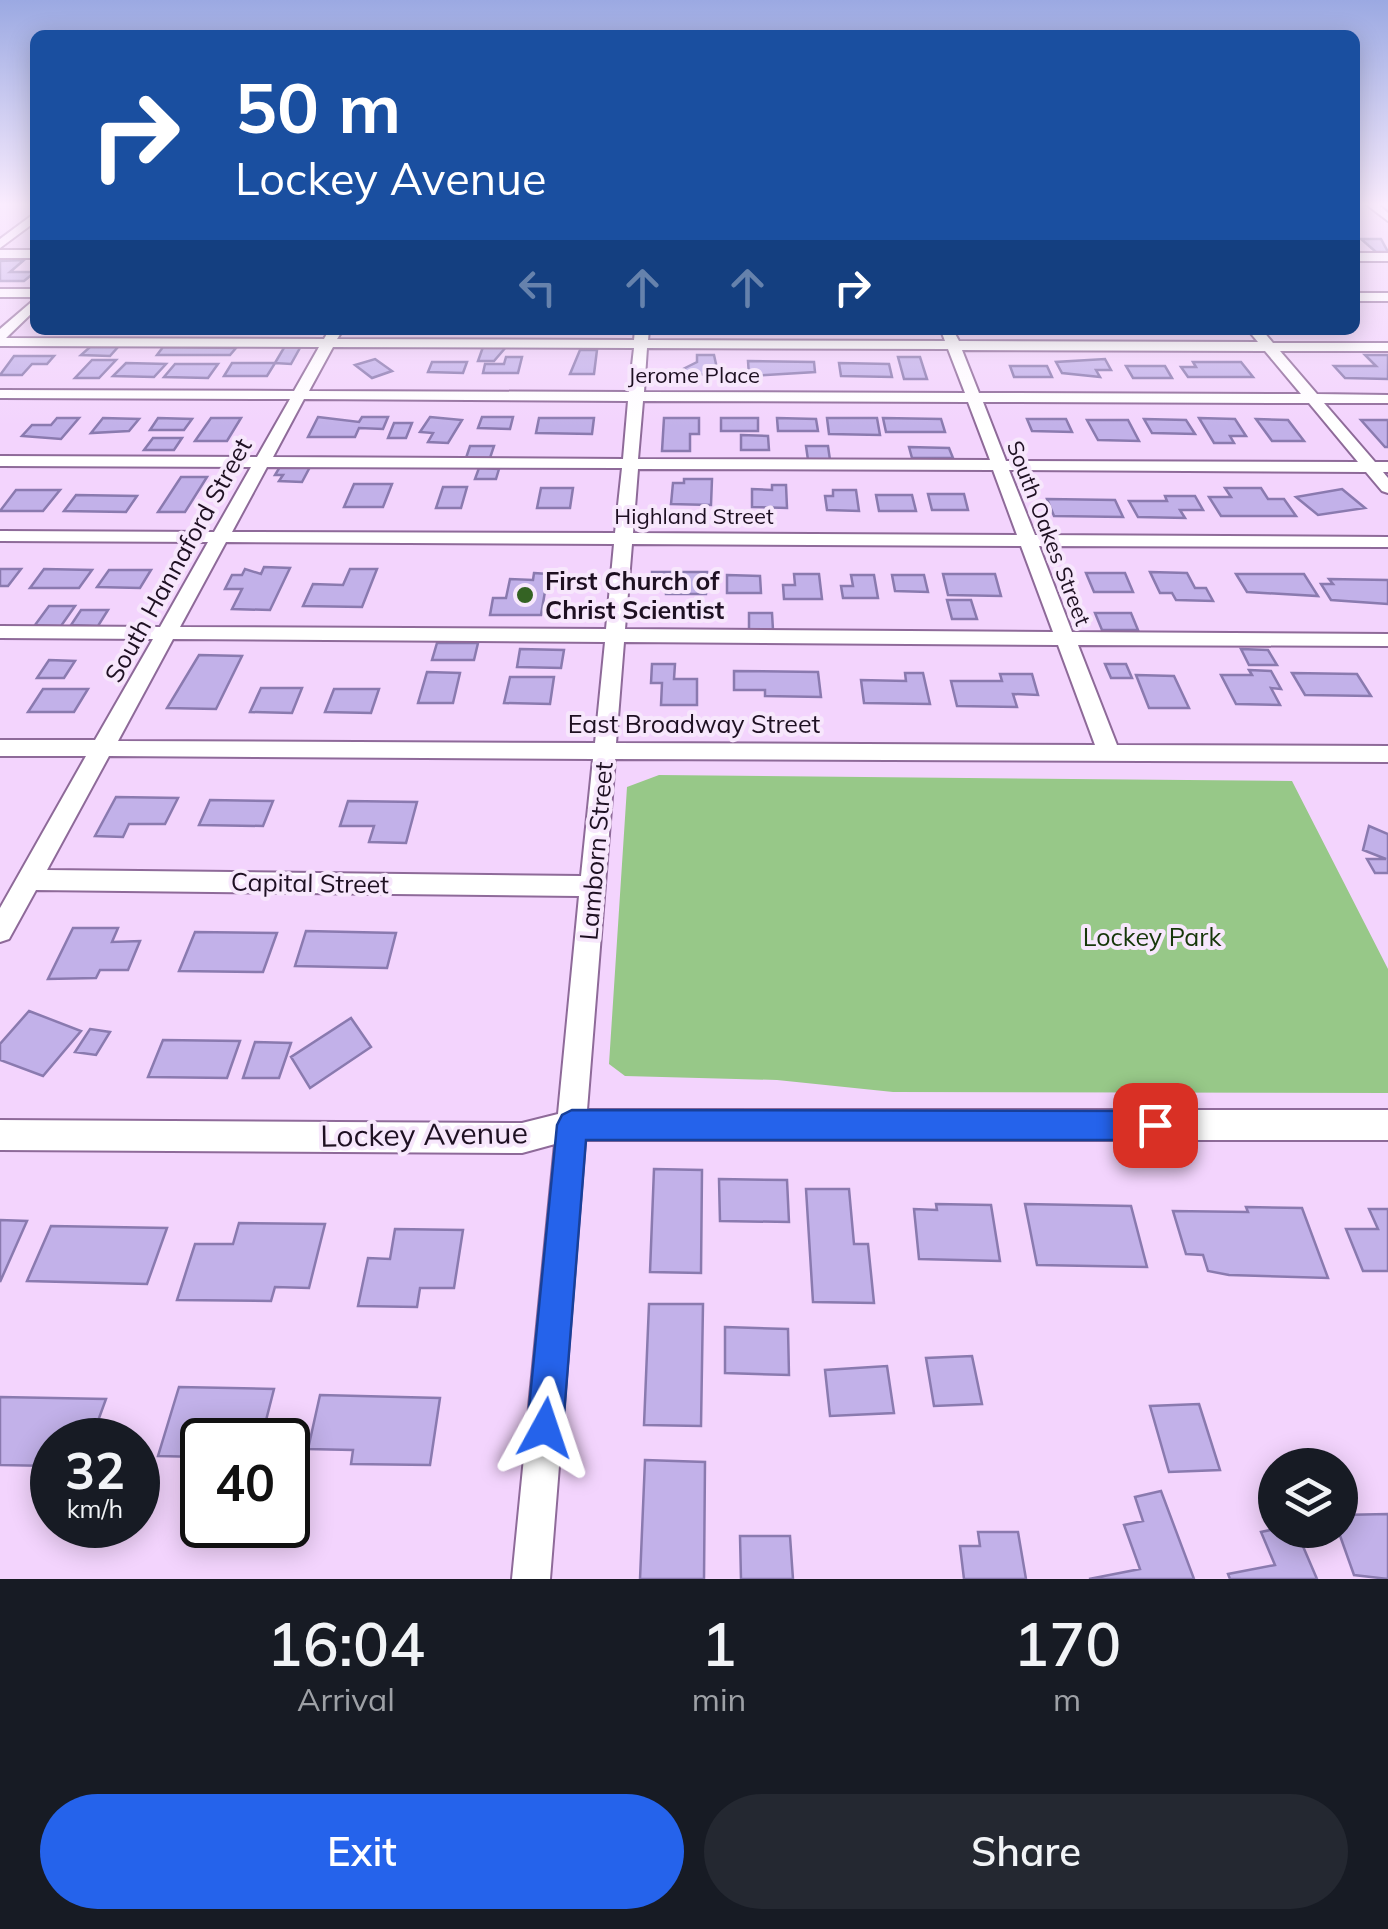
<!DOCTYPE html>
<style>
body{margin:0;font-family:Mulish,sans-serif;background:#242831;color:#f1f3f6;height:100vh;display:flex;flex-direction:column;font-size:38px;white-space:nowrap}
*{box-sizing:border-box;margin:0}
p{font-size:32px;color:#9ea1a6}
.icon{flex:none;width:55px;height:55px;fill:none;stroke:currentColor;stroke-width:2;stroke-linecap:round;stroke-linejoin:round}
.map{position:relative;height:1579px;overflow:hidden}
.side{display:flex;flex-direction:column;background:#171b24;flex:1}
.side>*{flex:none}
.guide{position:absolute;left:30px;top:30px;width:1330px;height:305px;border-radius:15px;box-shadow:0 5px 25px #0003;background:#1a4fa0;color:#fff;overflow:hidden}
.tools{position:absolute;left:1258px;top:1448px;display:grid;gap:20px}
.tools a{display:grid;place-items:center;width:100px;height:100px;border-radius:50%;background:#171b24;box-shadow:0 5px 25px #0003;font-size:50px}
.speed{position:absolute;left:30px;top:1418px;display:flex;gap:20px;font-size:50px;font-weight:700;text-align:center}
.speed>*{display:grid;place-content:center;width:130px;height:130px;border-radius:50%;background:#171b24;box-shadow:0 5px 25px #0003;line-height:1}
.speed small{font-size:25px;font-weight:400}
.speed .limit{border:5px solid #111;border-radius:15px;background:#fff;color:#111}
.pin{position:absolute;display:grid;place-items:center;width:85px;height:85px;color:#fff;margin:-42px;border-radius:20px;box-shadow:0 5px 15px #0006}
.me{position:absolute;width:110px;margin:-55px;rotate:5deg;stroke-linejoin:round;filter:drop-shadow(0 0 8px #0008)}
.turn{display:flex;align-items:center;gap:35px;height:210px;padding:0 40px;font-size:45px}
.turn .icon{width:130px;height:130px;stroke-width:2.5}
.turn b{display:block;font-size:70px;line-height:85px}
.lanes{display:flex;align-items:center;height:95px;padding:0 40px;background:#0003;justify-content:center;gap:50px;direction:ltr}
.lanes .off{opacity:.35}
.eta{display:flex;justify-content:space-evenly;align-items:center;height:170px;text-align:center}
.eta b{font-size:60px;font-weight:600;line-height:70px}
.primary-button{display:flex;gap:20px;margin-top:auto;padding:20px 40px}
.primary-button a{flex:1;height:115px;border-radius:60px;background:#2563eb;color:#fff;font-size:40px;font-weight:600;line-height:115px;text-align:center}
.primary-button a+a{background:#242831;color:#f1f3f6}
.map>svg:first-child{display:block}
</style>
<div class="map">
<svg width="1388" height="1579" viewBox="0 0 1388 1579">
<rect width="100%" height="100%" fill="#f3d4fd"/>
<path fill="#97c888" d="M659,775L1292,781L1388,969V1093L893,1092L777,1080L625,1076L609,1064L627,787Z"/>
<path fill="#c2b1e9" stroke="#8a7aaf" stroke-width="2.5" d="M1361,239H1381L1388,252H1376Z
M24,260L10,272H35L24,281H0V261Z
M285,346H301L291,364L275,363L267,376H224L232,363H275Z
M90,347H118L110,356L81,355Z
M163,347L236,348L230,355H157Z
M483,347H506L494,361H478Z
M580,350H597L594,374H570Z
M697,355H714L718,373L678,377L679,371L697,362Z
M1365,355H1388V379L1345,378L1334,366H1376Z
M14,356H54L47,364H32L22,375H0Z
M506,357H522L518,373H483L485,364H504Z
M898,357H920L927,379H904Z
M375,359L392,371L372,378L355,365Z
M1105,359L1111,370H1096L1100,377L1062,373L1056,362Z
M92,360H116L99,378H75Z
M748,361L814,362L815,372L749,376Z
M432,362H467L463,373L428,372Z
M1193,362H1241L1253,377H1188L1181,367H1196Z
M126,363L166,364L154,377L113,376Z
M839,363L889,364L892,377L841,376Z
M175,364H218L208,378L164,377Z
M1010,366H1047L1052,377H1014Z
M1126,366H1165L1172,378H1133Z
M318,417L359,422L362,417H388L383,429L359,428L355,437H308Z
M430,417L462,420L448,443L428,442L433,433L420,432Z
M482,417H513L510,429L478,428Z
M57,418H79L61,439L22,436L32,425H51Z
M103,418L139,419L129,431L91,433Z
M158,418L192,419L184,430H150Z
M211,418H241L227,441H195Z
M539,418H594L592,434L536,433Z
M664,418H699V434H690V451H662Z
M721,418H758V431H721Z
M777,418L816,419L818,431H778Z
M827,418H877L880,435L829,434Z
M883,418L941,419L945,432H886Z
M1199,418L1235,419L1246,436H1230L1234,443H1214Z
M1027,419H1066L1072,432L1032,431Z
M1144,419L1186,420L1195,434L1152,433Z
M1256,419L1288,420L1304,441H1272Z
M1087,420H1128L1139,441L1098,440Z
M1361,420H1388V447H1385Z
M394,423H412L406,438H388Z
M741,435L768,436L769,450H741Z
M153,438H182L174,450H144Z
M470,446H494L490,458H466Z
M806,446H828L830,460H808Z
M909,447L949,448L953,458H912Z
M281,465H311L302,482L279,481L283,475H275Z
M479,468L499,469L496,479H475Z
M181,477H207L185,512H158Z
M684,479H712L711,505L671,504L673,483H684Z
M354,484H392L383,507H344Z
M772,485H786L787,508L752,507V489L772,490Z
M443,487H467L461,508H436Z
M541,488H573L570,508H537Z
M1225,488H1261L1268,499H1284L1296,516H1221L1209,497H1231Z
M1342,489L1365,508L1318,515L1296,497Z
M16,490H60L43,511H0Z
M833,490H856L859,511L827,510L825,496H833Z
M928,494H964L968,510H932Z
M76,495L137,496L126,512L64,511Z
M876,495H912L916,511H879Z
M1165,496H1195L1203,510H1180L1185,518L1138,517L1129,501H1167Z
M1047,499L1115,500L1123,517L1054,516Z
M264,567L290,568L270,610L232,609L242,589H225L232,575H242L245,569L261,574Z
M0,569H21L8,586H0Z
M44,569L92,570L79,588H30Z
M350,569H377L362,607L303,606L313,584L343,585Z
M109,570H151L140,588L97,587Z
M652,572H707L706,594H666V588H652Z
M1150,572L1187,573L1195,588H1206L1213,601L1176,600L1172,593H1160Z
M534,573L548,574L541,615H490L493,598H506L510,579L533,580Z
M1086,573H1125L1133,592H1094Z
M794,574H819L822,599H784L783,585H795Z
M943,574H995L1001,596L948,595Z
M1236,574H1304L1318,596L1247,592Z
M727,575L760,576L761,593H727Z
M851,575H874L878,598H843L841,586H853Z
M892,575H924L928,592L895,591Z
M1329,579L1388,580V604L1331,600L1321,584H1333Z
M947,600H971L977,619H952Z
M49,606H75L61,626L35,625Z
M81,610H108L98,626L71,625Z
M749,613H772L773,630H749Z
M1095,613H1131L1138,630H1102Z
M437,643H478L474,660H432Z
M520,649L564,650L561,668L517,667Z
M1241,649L1268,650L1277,665H1249Z
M199,655L242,656L216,709L167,708Z
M49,660L75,661L64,678H37Z
M652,664H675L674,679H697V705H661L662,683H651Z
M1105,664H1126L1132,678H1111Z
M1249,670L1271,671L1281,689L1271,688L1280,705L1236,704L1221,675H1252Z
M734,671L818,672L821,697L765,696V690H734Z
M427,672L460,673L453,703H418Z
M905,673H923L930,704L864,703L861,680L906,681Z
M1292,673L1357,674L1371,696L1305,695Z
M1000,674H1032L1038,695L1013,694L1017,707L957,706L951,681H1002Z
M1136,675L1174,676L1189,708H1149Z
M510,677H554L550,704L504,703Z
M261,688H302L292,713L250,712Z
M43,689H88L74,712H28Z
M334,689H379L371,713L325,712Z
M116,797L178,798L165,824H129L123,837L95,836Z
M210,800L273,801L263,826L199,825Z
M348,801L417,802L406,843L369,842L374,826H340Z
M1369,826L1388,834V873H1375L1367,859H1386L1363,850Z
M73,928H118L112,942L140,941L128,970H100L96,978L48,979Z
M306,931L396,933L387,968L295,966Z
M195,932L277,933L263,972L179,971Z
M29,1011L81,1031L43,1076L0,1060V1044Z
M351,1018L371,1047L310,1088L291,1057Z
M90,1029L110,1032L96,1055L75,1052Z
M163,1040L240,1041L227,1078L148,1077Z
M255,1042L291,1043L279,1078H243Z
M654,1169L702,1170L701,1273L650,1272Z
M719,1179L787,1180L789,1222L720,1221Z
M806,1189H849L854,1244H868L874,1303L813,1302Z
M936,1204L991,1205L1000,1261L919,1259L914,1209L937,1210Z
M1025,1204L1131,1206L1147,1267L1037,1265Z
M1246,1207L1302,1208L1328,1278L1229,1275L1208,1271L1203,1255L1186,1254L1173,1211L1248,1212Z
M1369,1209H1388V1271H1363L1346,1229H1378Z
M0,1220L27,1221L0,1282Z
M239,1223L325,1224L309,1288L275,1287L271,1301L177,1300L195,1244H233Z
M51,1226L167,1228L147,1284L27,1281Z
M395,1229L463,1230L454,1288H420L417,1307L358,1306L368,1258L390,1259Z
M649,1304H703L701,1426L644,1425Z
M725,1327L788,1329L789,1375L725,1373Z
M972,1356L982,1404L934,1406L926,1358Z
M887,1366L894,1413L830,1416L825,1370Z
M179,1387L274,1389L261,1440H202V1457L158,1456Z
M320,1395L440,1398L430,1465L351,1464L353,1450L308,1449Z
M0,1397L106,1399L91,1440H52V1466L0,1465Z
M1199,1404L1220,1470L1169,1472L1150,1406Z
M645,1460L705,1462L704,1579H640Z
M1161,1491L1194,1579H1089L1140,1569L1124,1525L1143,1521L1135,1497Z
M1388,1514V1579L1354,1575L1338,1530L1340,1515Z
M1275,1529L1296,1530L1317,1579H1230L1228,1574L1275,1565L1261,1532Z
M978,1532H1018L1026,1579H964L960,1546H980Z
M740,1536H790L793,1579H741Z"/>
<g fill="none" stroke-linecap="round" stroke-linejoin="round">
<defs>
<path id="minor" d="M1367,205H1379L1388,213V221Z
M35,213V222L0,248V239Z
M0,250H35V258H0Z
M1355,253H1388V261H1355Z
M0,289H35V297H0Z
M1355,293H1388V301H1355Z
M35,299V310L6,338L324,339L329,330H338L341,333L337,339L634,340L635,330H649L648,340L945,341L942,333L953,330L959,341L1258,342L1248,330H1262L1273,343H1388V351H1280L1317,394L1388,395V403H1324L1375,462H1388V472H1383L1388,478V493L1382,491L1366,472L1009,470L1035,535L1388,537V547L1039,546L1072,632L1388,634V646L1078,645L1117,745L1388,746V762L615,759L587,1110H1388V1140H585L550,1579H512L555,1144L522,1153L0,1150V1120L522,1123L558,1114L579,896L36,890L9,939L0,942V908L86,756H0V740H95L153,639L0,638V626L160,627L208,542L0,541V531L214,532L251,467L0,466V456L257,457L290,399L0,398V390L294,391L319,347L0,346V329ZM333,347L634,348L629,392L309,391ZM647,348L948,349L965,393L644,392ZM962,350L1265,351L1301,394L979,393ZM304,399L628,401L623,459L273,457ZM643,401L968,402L990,460L638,459ZM983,402L1309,403L1358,462L1006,461ZM267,467L622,468L615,533L232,532ZM638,469L993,470L1017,535L633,533ZM226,542L614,544L606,629L180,627ZM632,544L1021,546L1053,632L625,629ZM173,639L605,642L595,743L118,741ZM624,642L1058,645L1095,745L616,743ZM109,756L593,759L581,876L47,870Z"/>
</defs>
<use href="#minor" stroke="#8e6a99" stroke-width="4"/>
<use href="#minor" fill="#fff" fill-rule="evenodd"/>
</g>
<linearGradient id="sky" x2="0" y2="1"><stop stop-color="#9ba9e2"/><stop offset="0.48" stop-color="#faecfe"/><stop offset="1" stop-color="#faecfe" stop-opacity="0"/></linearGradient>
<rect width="1388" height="426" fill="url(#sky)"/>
<path fill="#2563eb" stroke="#184099" stroke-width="2.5" d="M572,1110L1155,1111L1165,1115L1170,1125L1165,1136L1155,1140H586L563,1428L557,1440L545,1446L532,1440L527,1428L557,1125L562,1115Z"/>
<circle fill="#346323" stroke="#f7e7fc" stroke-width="4" cx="525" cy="595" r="10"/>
<g text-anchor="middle" stroke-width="8" stroke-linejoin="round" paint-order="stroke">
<g font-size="22" fill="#1e1022" stroke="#f7e7fc">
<text x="694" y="383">Jerome Place</text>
<text x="694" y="524">Highland Street</text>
<text transform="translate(1049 533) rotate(69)" y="8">South Oakes Street</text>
</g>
<g font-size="25" fill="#1e1022" stroke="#f7e7fc">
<text transform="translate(178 560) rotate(-61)" y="9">South Hannaford Street</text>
<text x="694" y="733">East Broadway Street</text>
<text transform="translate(596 851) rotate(-85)" y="9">Lamborn Street</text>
<text transform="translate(310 883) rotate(1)" y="9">Capital Street</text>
</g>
<g font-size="25" font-weight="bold" fill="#1e1022" stroke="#f7e7fc" text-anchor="start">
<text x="545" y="590">First Church of<tspan x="545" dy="29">Christ Scientist</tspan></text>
</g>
<g font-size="25" fill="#17370a" stroke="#f7e7fc">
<text x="1152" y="946">Lockey Park</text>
</g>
<g font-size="30" fill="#1e1022" stroke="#f7e7fc">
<text transform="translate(424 1135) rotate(-1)" y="10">Lockey Avenue</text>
</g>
</g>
</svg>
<div class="tools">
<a><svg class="icon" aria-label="layers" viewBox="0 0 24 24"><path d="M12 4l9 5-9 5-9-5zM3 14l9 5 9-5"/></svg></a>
</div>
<div class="speed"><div>32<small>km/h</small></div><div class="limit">40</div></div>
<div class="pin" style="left:1155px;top:1125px;background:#d93025"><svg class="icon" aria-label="arrive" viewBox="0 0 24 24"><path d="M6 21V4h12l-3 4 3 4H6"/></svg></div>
<svg class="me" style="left:545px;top:1428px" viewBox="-20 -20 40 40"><path d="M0-17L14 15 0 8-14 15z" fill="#2563eb" stroke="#fff" stroke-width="4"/></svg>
<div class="guide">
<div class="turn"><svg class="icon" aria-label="right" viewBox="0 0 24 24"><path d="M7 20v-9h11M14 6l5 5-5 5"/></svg><div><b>50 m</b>Lockey Avenue</div></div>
<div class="lanes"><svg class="icon off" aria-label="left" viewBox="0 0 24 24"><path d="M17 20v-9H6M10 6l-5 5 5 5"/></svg><svg class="icon off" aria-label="ahead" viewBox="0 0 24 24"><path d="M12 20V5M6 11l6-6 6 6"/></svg><svg class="icon off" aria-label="ahead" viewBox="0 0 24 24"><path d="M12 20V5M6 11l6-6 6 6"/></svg><svg class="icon" aria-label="right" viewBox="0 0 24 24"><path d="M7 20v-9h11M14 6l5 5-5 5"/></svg></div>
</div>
</div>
<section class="side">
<div class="eta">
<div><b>16:04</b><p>Arrival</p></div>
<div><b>1</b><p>min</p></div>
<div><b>170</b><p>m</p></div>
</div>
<div class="primary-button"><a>Exit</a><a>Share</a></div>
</section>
